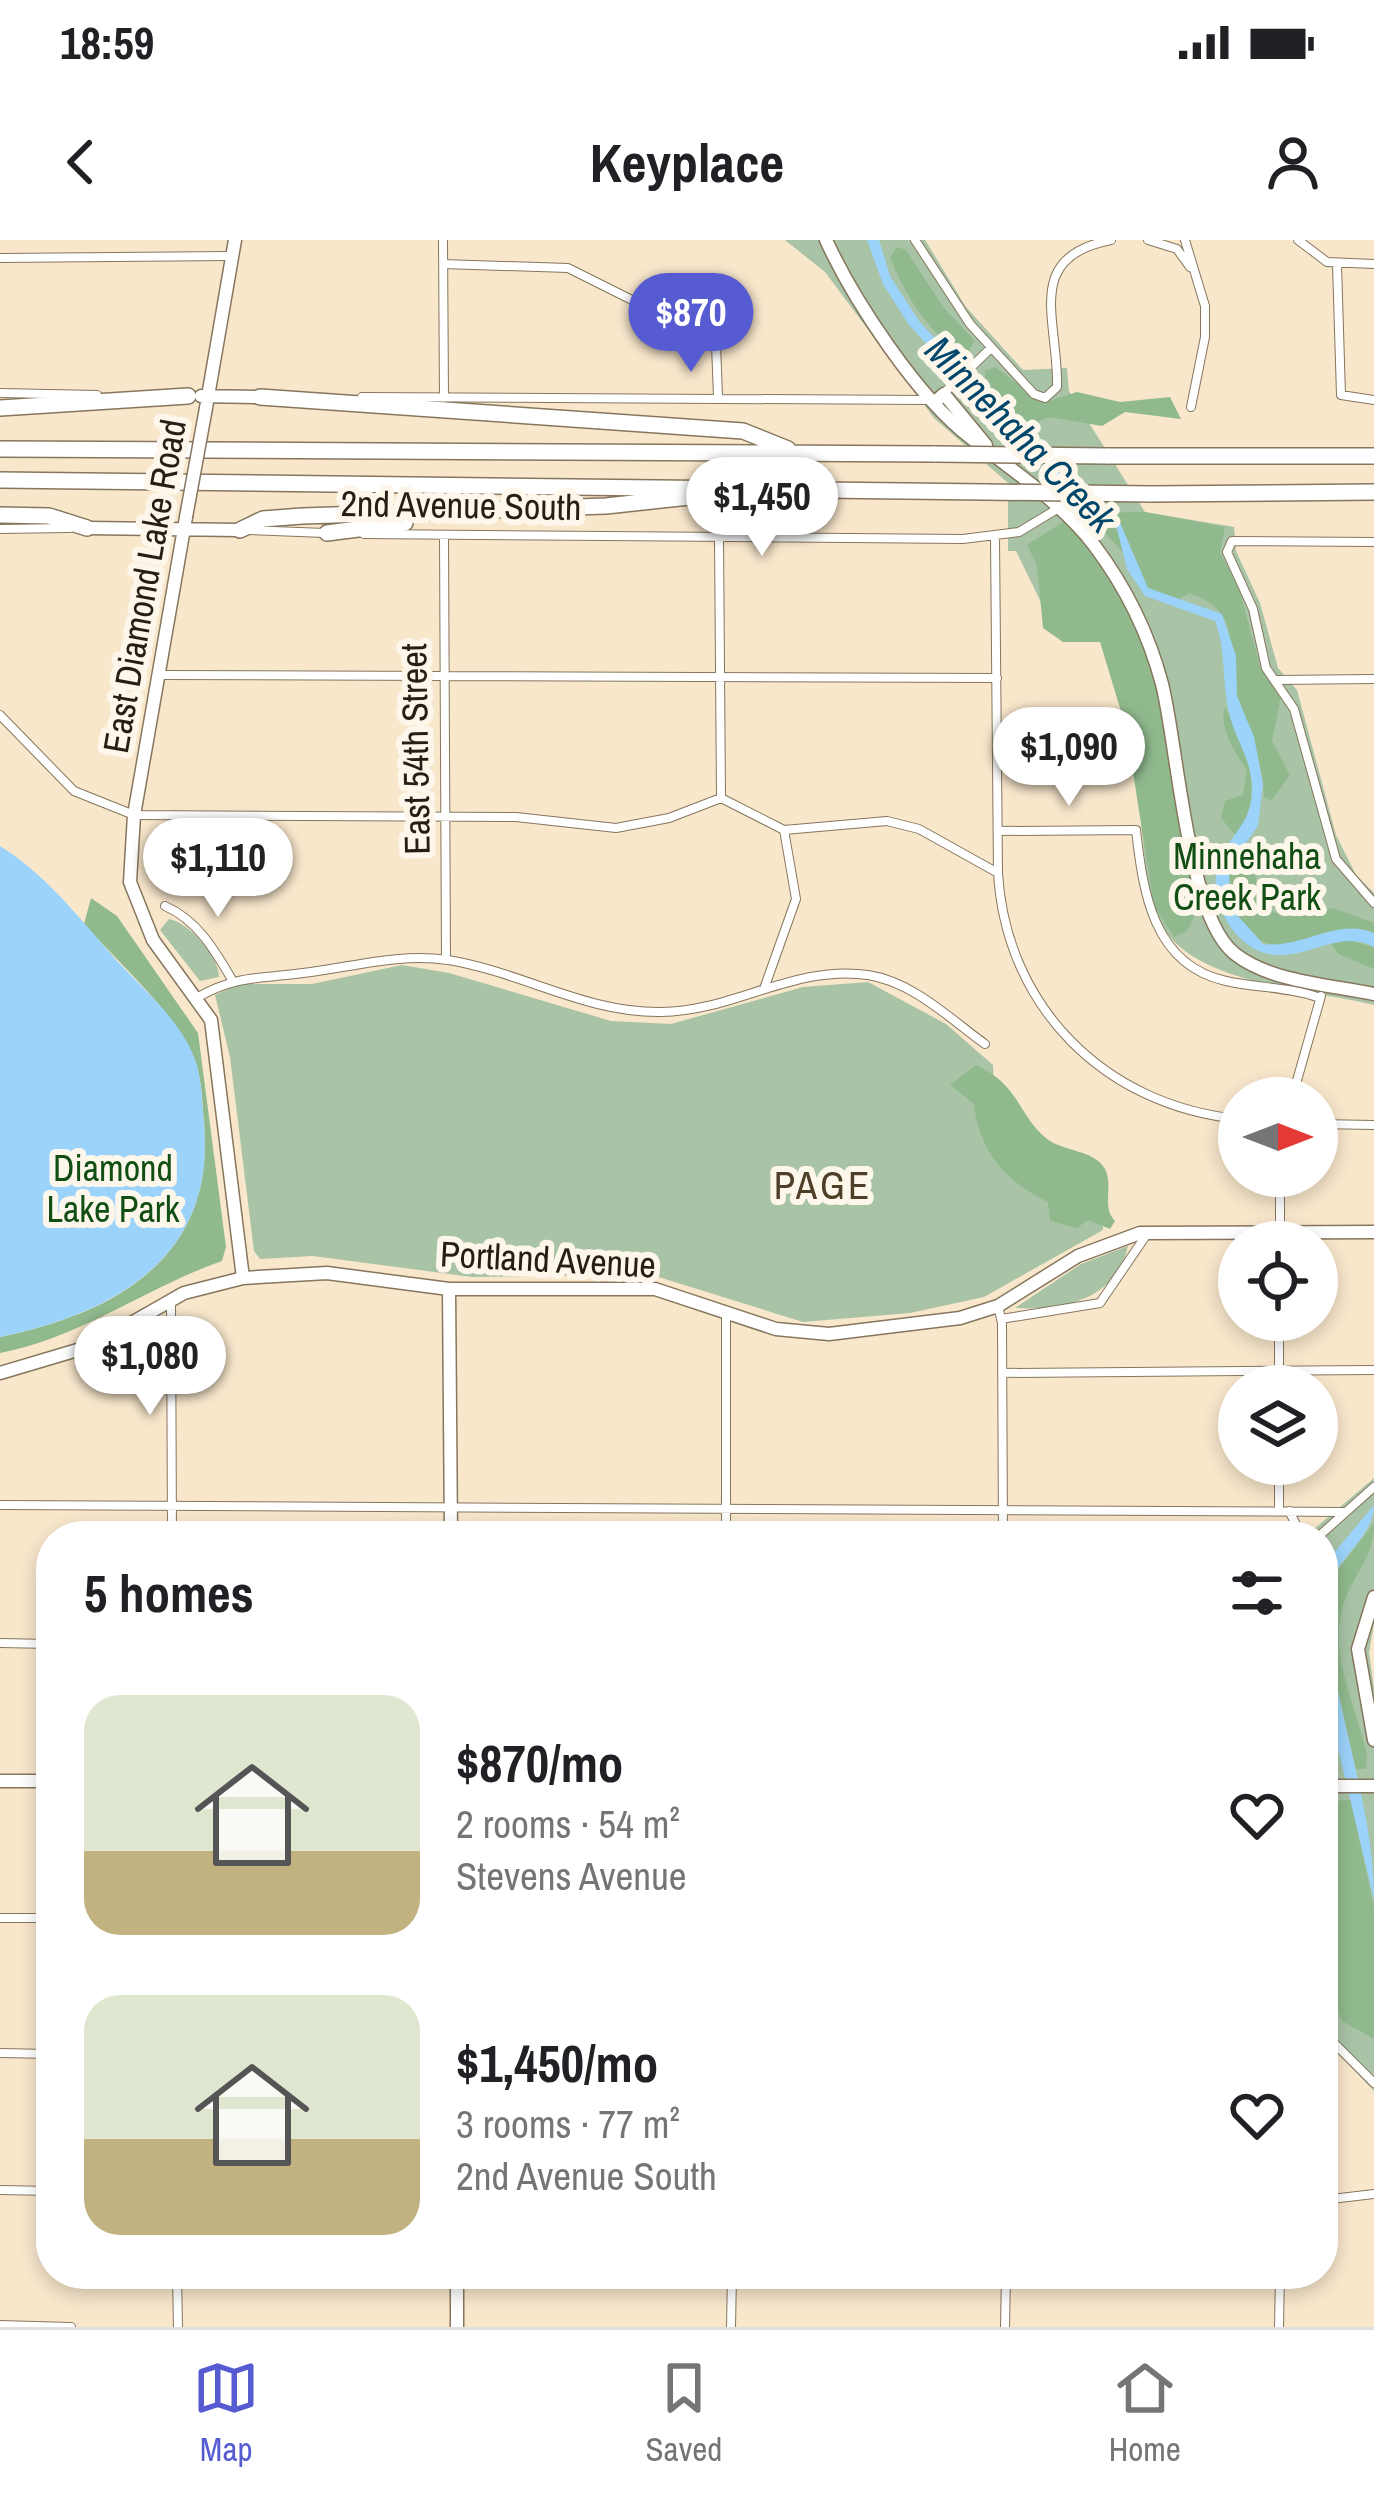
<!DOCTYPE html>
<html lang="en">
<head>
<meta charset="utf-8">
<style>
  :root { --surface:#fff; --page:#f6f6f6; --text:#202124; --muted:#757577; --line:#e0e0e0; --accent:#565bd2 }
  body { margin:0; font-family:"Archivo Narrow",sans-serif; background:var(--page); color:var(--text); height:100vh; display:flex; flex-direction:column; font-size:45px; white-space:nowrap }
  * { box-sizing:border-box; margin:0 }
  p { font-size:39px; color:var(--muted) }
  .icon { flex:none; width:66px; height:66px; fill:none; stroke:currentColor; stroke-width:2; stroke-linecap:round; stroke-linejoin:round }
  .map { position:relative; flex:1; overflow:hidden }
  .panel { position:absolute; left:36px; top:1281px; width:1302px; height:768px; display:flex; flex-direction:column; background:var(--surface); border-radius:48px; box-shadow:0 6px 18px #0003 }
  .panel>* { flex:none }
  .needle { width:78px; rotate:90deg }
  .fabs { position:absolute; left:1218px; top:837px; display:grid; gap:24px }
  .fabs a { display:grid; place-items:center; width:120px; height:120px; border-radius:50%; background:var(--surface); box-shadow:0 6px 18px #0003; font-size:60px }
  .price { position:absolute; translate:-50% -102px; padding:0 27px; border-radius:42px; background:#fff; color:#222; font-size:39px; line-height:78px; filter:drop-shadow(0 3px 6px #0008) }
  .price::after { content:''; position:absolute; left:50%; top:72px; width:36px; height:27px; margin-left:-18px; background:inherit; clip-path:polygon(0 0,100% 0,50% 100%) }
  .price.current { background:var(--accent); color:#fff }
  ul { padding:0; list-style:none }
  li { display:flex; align-items:center; gap:36px; height:300px; padding:0 48px }
  li span { display:grid; place-items:center; flex:none; width:336px; height:240px; border-radius:36px; color:#555 }
  li>.icon { margin-inline-start:auto }
  span .icon { width:144px; height:144px; fill:#fffc; stroke-width:1 }
  li b { font-size:51px }
  h2 { display:flex; justify-content:space-between; align-items:center; height:144px; padding:0 48px; font-size:51px }
  .status { display:flex; justify-content:space-between; align-items:center; height:84px; padding:0 60px; background:var(--surface); direction:ltr }
  .status svg { height:33px; fill:currentColor }
  header { display:flex; justify-content:space-between; align-items:center; height:156px; padding:0 48px; background:var(--surface); font-size:54px; font-weight:700 }
  .tabs { display:flex; justify-content:space-around; align-items:center; height:168px; border-top:3px solid var(--line); background:var(--surface); font-size:33px; color:var(--muted) }
  .tabs a { display:grid; justify-items:center; gap:6px }
  .tabs .current { color:var(--accent) }
  .map>svg:first-child { display:block }
  .green { fill:#a8c3a6 }
  .forest { fill:#90ba8e }
  .water { fill:#9cd3fa }
  .lines { fill:none; stroke-linecap:round; stroke-linejoin:round }
  .street-casing { stroke:#86765d; stroke-width:10 }
  .secondary-casing { stroke:#86765d; stroke-width:15 }
  .highway-casing { stroke:#86765d; stroke-width:18 }
  .street { stroke:#fff; stroke-width:8 }
  .secondary { stroke:#fff; stroke-width:12 }
  .highway { stroke:#fff; stroke-width:15 }
  .secondary-bridge-casing { stroke:#86765d; stroke-width:15; stroke-linecap:butt }
  .highway-bridge-casing { stroke:#86765d; stroke-width:18; stroke-linecap:butt }
  .secondary-bridge { stroke:#fff; stroke-width:12 }
  .highway-bridge { stroke:#fff; stroke-width:15 }
  .labels { text-anchor:middle; stroke-width:12; stroke-linejoin:round; paint-order:stroke }
  .street-label { font-size:36px; fill:#241e14; stroke:#fdf6eb }
  .park-label { font-size:36px; fill:#104e13; stroke:#fdf6eb }
  .water-label { font-size:39px; font-style:italic; fill:#00476b; stroke:#fdf6eb }
  .neighbourhood-label { font-size:39px; letter-spacing:3px; fill:#4d3f28; stroke:#fdf6eb }
</style>
</head>
<body>
<div class="status"><b>18:59</b><svg viewBox="0 0 49 12"><path d="M0 12V9h3v3zM5 12V6h3v6zM10 12V3h3v9zM15 12V0h3v12zM26 1h20v11H26zM47 4h2v5h-2z"/></svg></div>
<header><svg class="icon" aria-label="back" viewBox="0 0 24 24"><path d="M15 5l-7 7 7 7"/></svg>Keyplace<svg class="icon" aria-label="person" viewBox="0 0 24 24"><circle cx="12" cy="8" r="4"/><path d="M4 21q1-7 8-7t8 7"/></svg></header>
<div class="map">
<svg width="1374" height="2087" viewBox="0 0 1374 2087">
  <rect width="100%" height="100%" fill="#f9e7cc"/>
  <!-- green -->
  <path class="green" d="M785 0H925L966 67 1023 130 1067 128 1069 151 1145 272 1234 287 1236 311 1260 363 1278 428 1297 450 1336 595 1356 635 1374 653V765C1311 749 1194 745 1161 684 1145 654 1145 616 1141 583H1146L1130 488 1101 395H1057L1016 311H1008V243L934 178 825 32Z
    M169 679C189 682 220 718 219 737L200 741 160 690Z
    M402 725 449 733 611 781 671 784 803 747 868 742 946 784 993 825 998 925 1101 923 1103 990 984 1057 910 1073 803 1082 652 1035 472 1037 313 1016 260 1019 254 1011 230 817 215 755 239 744H312Z
    M1128 1006C1117 1059 1063 1071 1015 1068L1081 1024Z
    M1374 1238V1383L1369 1413 1374 1448V1851L1323 1798V1296H1306Z"/>
  <!-- forest -->
  <path class="forest" d="M897 7 906 10 943 67 974 100 969 113C933 104 904 52 890 18Z
    M995 127 1043 163 1077 152 1120 162 1170 157 1181 179 1125 172 1102 186 1049 177 1023 188 985 141V131Z
    M1145 272 1225 287 1220 312 1239 348 1260 427 1281 456 1272 501 1290 535 1271 561 1264 557C1263 519 1248 491 1237 456 1223 413 1248 373 1189 353L1176 361 1148 348 1135 325 1086 273Z
    M1066 280C1166 375 1175 537 1200 665L1187 691 1174 697 1154 666 1126 488 1100 402H1063L1043 388 1037 325 1027 305Z
    M1225 467C1245 509 1267 553 1236 596L1221 578 1225 561 1243 555 1247 531C1236 512 1218 489 1225 467Z
    M1246 606 1252 613 1259 662C1287 684 1303 676 1333 668L1374 683V693C1331 674 1281 732 1245 688 1234 675 1227 664 1227 646 1227 629 1232 617 1246 606Z
    M91 658 117 676 198 793 226 1007 222 1021C145 1048 82 1097 0 1113V1097C117 1073 216 1017 204 882 202 859 202 831 190 810 163 760 121 726 84 684Z
    M1341 698 1374 707V729L1338 714 1332 704Z
    M976 825C1021 846 1016 873 1047 899 1062 911 1095 910 1105 929 1114 947 1101 966 1115 981L1110 989 1088 980 1077 988 1050 981 1048 962C1006 942 979 911 974 864L950 845Z
    M1374 1283C1374 1322 1351 1334 1342 1369 1329 1419 1358 1468 1367 1516L1366 1529H1356L1333 1428 1327 1359 1334 1335Z
    M1351 1560 1374 1667V1799L1342 1781 1323 1735V1613L1333 1577 1331 1561Z"/>
  <!-- water -->
  <path class="water" d="M867 0H879L890 36 919 81 1019 188 1118 278 1148 348 1222 374 1236 416 1237 456 1254 497 1263 544 1258 586 1229 626 1230 667 1263 704C1304 709 1336 677 1374 693V707C1336 686 1299 728 1259 711 1226 697 1205 649 1221 617 1233 593 1252 580 1252 551 1253 520 1235 501 1229 472 1222 442 1226 410 1215 381L1145 356 1127 329 1117 289 1020 205 909 85 883 44Z
    M0 606C45 634 76 674 111 714 139 746 173 772 192 812 202 833 202 861 204 884 216 1017 115 1073 0 1097Z
    M1374 1265C1374 1301 1326 1323 1327 1361 1329 1463 1374 1557 1374 1660L1323 1445V1326Z"/>
  <g class="lines">
    <defs>
      <path id="street" d="M443 0 444 158
        M915 0 970 84 1034 154 1045 158 1057 147C1059 81 1022 17 1111 0
        M1148 0 1177 9 1190 27
        M1185 0 1205 66V97L1191 167
        M1298 0 1327 22 1374 24
        M0 18 231 16
        M443 24 568 28 656 72 703 87 716 105 718 156
        M1337 24 1341 155 1374 160
        M0 153 97 155
        M944 153 991 108
        M362 157 929 160
        M0 289 70 288
        M250 290 325 293
        M364 294 963 299 1019 292 1057 269
        M444 297 446 720
        M719 297 721 558
        M995 298 998 633C1006 767 1105 866 1239 879
        M1374 302 1232 301 1227 312 1253 369 1266 428 1294 469 1336 619 1374 663
        M160 435 997 438
        M1275 440 1374 439
        M0 475 74 551 134 575 516 577 616 588 669 578 721 558 784 590 887 581 919 589 998 633
        M999 591 1136 590C1143 652 1153 725 1226 741 1257 748 1290 747 1320 758
        M165 666C197 680 214 709 231 738
        M765 746 796 659 784 590
        M198 757C237 735 260 739 303 733 353 727 398 713 448 720 522 732 585 773 661 772 732 772 795 724 868 735 913 742 949 778 985 804
        M1292 858 1321 756
        M1317 884 1374 885
        M1280 1002V936
        M171 1062 172 1296
        M998 1066 1002 1083 1003 1296
        M726 1074V1296
        M1001 1079 1100 1063 1147 994
        M1002 1133 1374 1130
        M1279 1146V1080
        M1279 1224V1270
        M0 1265 1345 1272
        M1289 1271 1302 1296
        M1319 1296 1374 1247
        M0 1403 51 1404
        M0 1678H51
        M1323 1792 1374 1843
        M0 1813 51 1814
        M0 1950 51 1951
        M1323 1960 1374 1954
        M177 2034 178 2087
        M0 2085 71 2087
        M731 2087 732 2034
        M1005 2087 1006 2034
        M1279 2087 1280 2034"/>
      <path id="secondary" d="M826 0C854 61 918 158 971 198 1012 230 1062 263 1094 305 1125 346 1149 395 1162 444 1178 507 1187 677 1235 714 1271 742 1330 745 1374 754
        M201 156 260 157
        M936 161 944 154 986 205
        M206 168 235 0
        M186 277 134 575 130 642 153 700 211 780 243 1038
        M87 288 240 290
        M449 1049 451 1296
        M0 1133 91 1106 184 1053 243 1038 327 1033 449 1049H655L776 1089 829 1094 960 1078 998 1066 1078 1016 1140 993 1374 992
        M1374 1357 1358 1409 1374 1500
        M0 1541H51
        M1323 1546H1374
        M457 2087V2034"/>
      <path id="highway" d="M260 157 743 191 788 209
        M0 168 188 156
        M0 209 936 214
        M1107 216H1374
        M0 240 985 252
        M1151 254 1374 252
        M0 275 49 276 87 288
        M240 290 263 279 302 276 606 266 708 255
        M327 293 405 283"/>
    </defs>
    <!-- street casing -->
    <use href="#street" class="street-casing"/>
    <!-- secondary casing -->
    <use href="#secondary" class="secondary-casing"/>
    <!-- highway casing -->
    <use href="#highway" class="highway-casing"/>
    <!-- street -->
    <use href="#street" class="street"/>
    <!-- secondary -->
    <use href="#secondary" class="secondary"/>
    <!-- highway -->
    <use href="#highway" class="highway"/>
    <defs>
      <path id="secondary-bridge" d="M186 277 206 168"/>
      <path id="highway-bridge" d="M936 214 1107 216
        M985 252 1151 254"/>
    </defs>
    <!-- secondary-bridge casing -->
    <use href="#secondary-bridge" class="secondary-bridge-casing"/>
    <!-- highway-bridge casing -->
    <use href="#highway-bridge" class="highway-bridge-casing"/>
    <!-- secondary-bridge -->
    <use href="#secondary-bridge" class="secondary-bridge"/>
    <!-- highway-bridge -->
    <use href="#highway-bridge" class="highway-bridge"/>
  </g>
  <g class="labels">
    <!-- street labels -->
    <g class="street-label">
      <text transform="translate(461 265) rotate(1)" y="13">2nd Avenue South</text>
      <text transform="translate(144 346) rotate(-80)" y="13">East Diamond Lake Road</text>
      <text transform="translate(415 509) rotate(-91)" y="13">East 54th Street</text>
      <text transform="translate(548 1019) rotate(3)" y="13">Portland Avenue</text>
    </g>
    <!-- park labels -->
    <g class="park-label">
      <text x="1247" y="629">Minnehaha<tspan x="1247" dy="41">Creek Park</tspan></text>
      <text x="113" y="941">Diamond<tspan x="113" dy="41">Lake Park</tspan></text>
    </g>
    <!-- water labels -->
    <g class="water-label">
      <text transform="translate(1021 194) rotate(46)" y="14">Minnehaha Creek</text>
    </g>
    <!-- neighbourhood labels -->
    <g class="neighbourhood-label">
      <text x="823" y="959">PAGE</text>
    </g>
  </g>
</svg>
<div class="fabs">
<a><svg class="needle" viewBox="-14 -14 28 28"><path d="M0-13l5 13h-10z" fill="#e53935"/><path d="M0 13l5-13h-10z" fill="#757577"/></svg></a>
<a><svg class="icon" aria-label="locate" viewBox="0 0 24 24"><circle cx="12" cy="12" r="6"/><path d="M12 2v4M12 18v4M2 12h4M18 12h4"/></svg></a>
<a><svg class="icon" aria-label="layers" viewBox="0 0 24 24"><path d="M12 4l9 5-9 5-9-5zM3 14l9 5 9-5"/></svg></a>
</div>
<b class="price current" style="left:691px;top:135px">$870</b>
<b class="price" style="left:762px;top:319px">$1,450</b>
<b class="price" style="left:1069px;top:569px">$1,090</b>
<b class="price" style="left:218px;top:680px">$1,110</b>
<b class="price" style="left:150px;top:1178px">$1,080</b>
<section class="panel">
<h2>5 homes<svg class="icon" aria-label="filters" viewBox="0 0 24 24"><path d="M4 7h16M4 17h16"/><circle cx="9" cy="7" r="2"/><circle cx="15" cy="17" r="2"/></svg></h2>
<ul>
<li><span style="background:linear-gradient(#dfe7d0 65%,#c2b280 0)"><svg class="icon" aria-label="home" viewBox="0 0 24 24"><path d="M3 11l9-7 9 7M6 9v11h12V9"/></svg></span><div><b>$870/mo</b><p>2 rooms · 54 m²</p><p>Stevens Avenue</p></div><svg class="icon" aria-label="heart" viewBox="0 0 24 24"><path d="M12 20l-8-8c-3-5 5-10 8-4 3-6 11-1 8 4z"/></svg></li>
<li><span style="background:linear-gradient(#dfe7d0 60%,#c2b280 0)"><svg class="icon" aria-label="home" viewBox="0 0 24 24"><path d="M3 11l9-7 9 7M6 9v11h12V9"/></svg></span><div><b>$1,450/mo</b><p>3 rooms · 77 m²</p><p>2nd Avenue South</p></div><svg class="icon" aria-label="heart" viewBox="0 0 24 24"><path d="M12 20l-8-8c-3-5 5-10 8-4 3-6 11-1 8 4z"/></svg></li>
</ul>
</section>
</div>
<nav class="tabs">
<a class="current"><svg class="icon" aria-label="map" viewBox="0 0 24 24"><path d="M3 6l6-2 6 2 6-2v14l-6 2-6-2-6 2zM9 4v14M15 6v14"/></svg>Map</a>
<a><svg class="icon" aria-label="saved" viewBox="0 0 24 24"><path d="M7 4h10v16l-5-4-5 4z"/></svg>Saved</a>
<a><svg class="icon" aria-label="home" viewBox="0 0 24 24"><path d="M3 11l9-7 9 7M6 9v11h12V9"/></svg>Home</a>
</nav>
</body>
</html>
